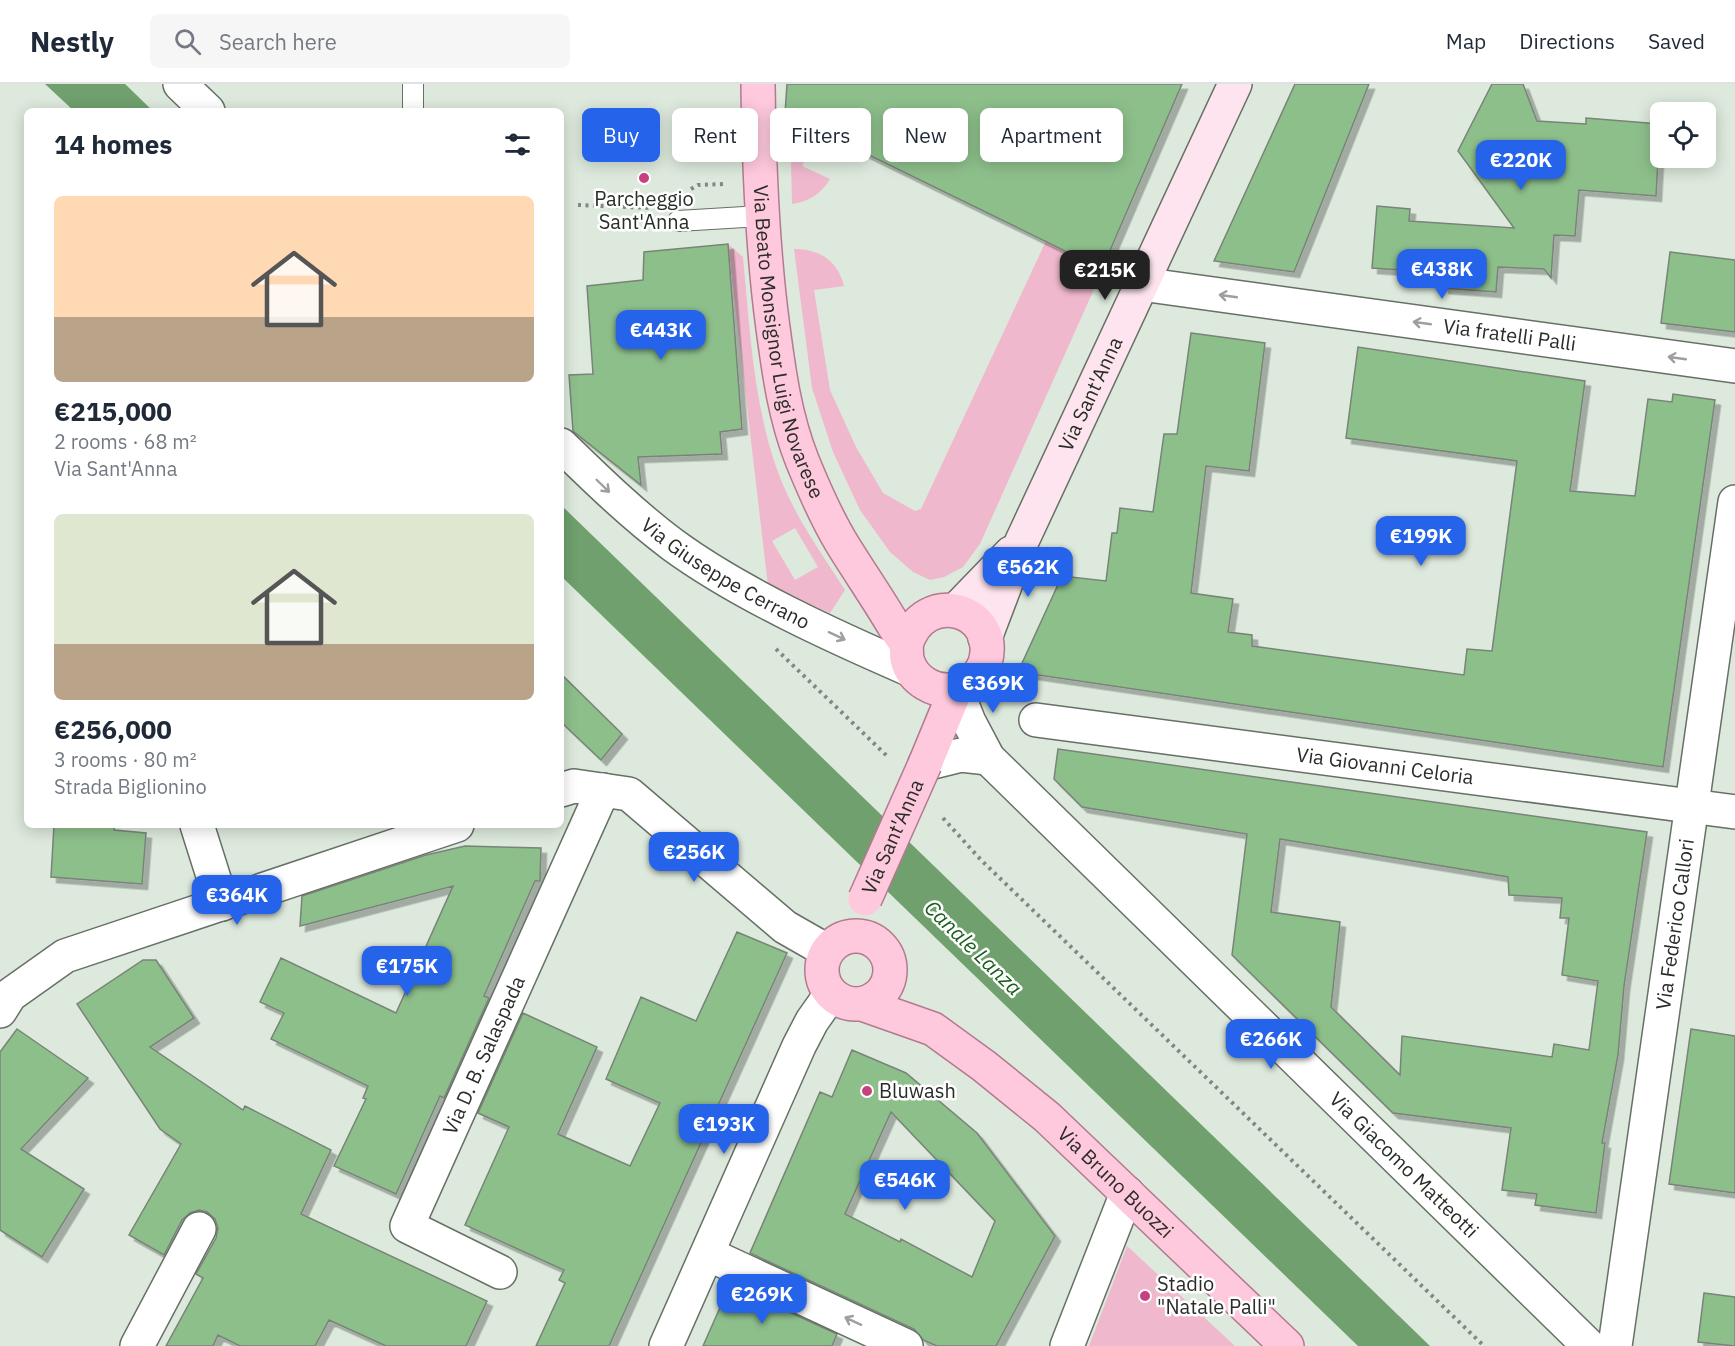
<!DOCTYPE html>
<html lang="en">
<head>
<meta charset="utf-8">
<style>
  :root { --surface:#fff; --page:#f6f6f7; --text:#1f2937; --muted:#747a83; --line:#e0e1e3; --accent:#2563eb }
  body { margin:0; font-family:"IBM Plex Sans",sans-serif; background:var(--page); color:var(--text); height:100vh; display:flex; flex-direction:column; font-size:22px; white-space:nowrap }
  * { box-sizing:border-box; margin:0 }
  p { font-size:20px; color:var(--muted) }
  .icon { flex:none; width:33px; height:33px; fill:none; stroke:currentColor; stroke-width:2; stroke-linecap:round; stroke-linejoin:round }
  .map { position:relative; flex:1; overflow:hidden }
  .side { position:absolute; left:24px; top:24px; width:540px; height:720px; display:flex; flex-direction:column; background:var(--surface); border-radius:9px; box-shadow:0 3px 15px #0003 }
  .side>* { flex:none }
  .top-card { position:absolute; left:582px; top:24px; width:570px; height:54px; display:flex; gap:12px }
  .buttons { position:absolute; left:1650px; top:18px; display:grid; gap:12px }
  .buttons a { display:grid; place-items:center; width:66px; height:66px; border-radius:9px; background:var(--surface); box-shadow:0 3px 15px #0003; font-size:30px }
  .price { position:absolute; translate:-50% -51px; padding:0 14px; border-radius:12px; background:var(--accent); color:#fff; font-size:20px; line-height:39px; filter:drop-shadow(0 2px 3px #0008) }
  .price::after { content:''; position:absolute; left:50%; top:36px; width:18px; height:14px; margin-left:-9px; background:inherit; clip-path:polygon(0 0,100% 0,50% 100%) }
  .price.current { background:#222; color:#fff }
  ul { padding:0; list-style:none }
  li { display:grid; align-content:center; gap:12px; height:318px; padding:0 30px }
  li span { display:grid; place-items:center; height:186px; border-radius:9px; color:#555 }
  li>.icon { margin-inline-start:auto }
  span .icon { width:108px; height:108px; fill:#fffc; stroke-width:1 }
  li b { font-size:26px }
  h2 { display:flex; justify-content:space-between; align-items:center; height:72px; padding:0 30px; font-size:26px }
  .pill { padding:0 21px; border-radius:9px; background:var(--surface); box-shadow:0 3px 15px #0003; font-size:21px; line-height:54px }
  .pill.current { background:var(--accent); color:#fff }
  header { display:flex; align-items:center; gap:36px; box-sizing:border-box; height:84px; padding:0 30px; background:var(--surface); border-bottom:2px solid var(--line) }
  header strong { font-size:28px }
  nav { display:flex; gap:33px; margin-inline-start:auto; font-size:21px }
  .search { width:420px; height:54px; background:var(--page); display:flex; align-items:center; gap:15px; box-sizing:border-box; padding:0 21px; border-radius:9px; color:var(--muted); font-size:22px }
  .map>svg:first-child { display:block }
  .green { fill:#f0b8cc; fill-rule:evenodd }
  .water { fill:#6fa06d }
  .building { fill:#8dbf8b; stroke:#798479; stroke-width:1.5; fill-rule:evenodd; filter:url(#shadow) }
  .lines { fill:none; stroke-linecap:round; stroke-linejoin:round }
  .service-casing { stroke:#667065; stroke-width:22 }
  .minor-casing { stroke:#667065; stroke-width:36 }
  .tertiary-casing { stroke:#667065; stroke-width:36 }
  .secondary-casing { stroke:#667065; stroke-width:36 }
  .primary-casing { stroke:#b37a8f; stroke-width:36 }
  .path { stroke:#818880; stroke-width:4; stroke-dasharray:3 4.5; stroke-linecap:butt }
  .service { stroke:#fff; stroke-width:20 }
  .minor { stroke:#fff; stroke-width:33 }
  .tertiary { stroke:#fff; stroke-width:33 }
  .secondary { stroke:#fee4ee; stroke-width:33 }
  .primary { stroke:#fec8dd; stroke-width:33 }
  .primary-bridge-casing { stroke:#b37a8f; stroke-width:36; stroke-linecap:butt }
  .primary-bridge { stroke:#fec8dd; stroke-width:33 }
  .oneway { stroke:#9fa09e }
  .poi-dot { fill:#c74181; stroke:#fff; stroke-width:2 }
  .labels { text-anchor:middle; stroke-width:5; stroke-linejoin:round; paint-order:stroke }
  .poi-label { font-size:20px; fill:#292d28; stroke:#fff; text-anchor:start }
  .street-label { font-size:20px; fill:#292d28; stroke:#fff }
  .water-label { font-size:21px; font-style:italic; fill:#1a5f1d; stroke:#fff }
</style>
</head>
<body>
<header>
<strong>Nestly</strong>
<div class="search"><svg class="icon" aria-label="search" viewBox="0 0 24 24"><circle cx="10" cy="10" r="6"/><path d="M15 15l6 6"/></svg>Search here</div>
<nav><a>Map</a><a>Directions</a><a>Saved</a></nav>
</header>
<div class="map">
<svg width="1735" height="1262" viewBox="0 0 1735 1262">
  <defs>
    <filter id="shadow"><feDropShadow dx="5.5" dy="5.5" stdDeviation="0" flood-color="#0004"/></filter>
  </defs>
  <rect width="100%" height="100%" fill="#dde9dc"/>
  <!-- green -->
  <path class="green" d="M790 35 818 49 802 82 830 95C821 110 810 117 792 120Z
    M1046 157 1103 185 980 460 963 483 944 493 930 496 913 488 890 468 860 426 833 368 812 304 794 165C820 165 838 177 844 202L814 206 830 306 856 363 883 409 915 427 921 425Z
    M728 160 743 173C750 247 754 334 784 403 800 440 824 473 845 506L830 529 768 502ZM795 444 818 483 795 496 772 457Z
    M1127 1162 1235 1262H1089Z"/>
  <!-- water -->
  <path class="water" d="M45 0H125L153 27H74Z
    M561 421 1430 1262H1358L561 492Z"/>
  <!-- building -->
  <path class="building" d="M787 0H1182L1102 185 785 30Z
    M1295 0H1369L1294 188 1214 177Z
    M1492 0H1523L1537 37 1586 40V34L1660 40 1656 112 1579 106 1575 152 1554 151 1551 194 1544 185 1498 183 1496 208 1443 204V189L1372 184 1377 122 1410 125 1409 137 1514 144 1458 67Z
    M728 160 742 345 720 348 722 370 638 373 641 401 573 347 569 291 593 290 587 202 643 196 644 168Z
    M1670 168 1735 176V248L1661 239Z
    M1191 249 1265 259 1249 387 1206 382 1191 509 1233 515 1228 548 1252 551V562L1464 591 1467 565 1492 567 1517 377 1346 354 1358 263 1585 297 1570 407 1635 412 1648 315 1672 318 1673 310 1715 316 1663 683 1018 588 1062 492 1106 497 1112 449H1117L1120 424 1153 428 1164 350H1177Z
    M561 590 622 650 601 676 561 638Z
    M1058 665 1647 748 1624 902 1618 971 1602 1059H1605L1596 1129 1535 1121 1537 1110 1502 1106 1511 1044 1393 1029 1232 871 1247 750 1082 723 1054 695ZM1280 755 1508 793 1509 811 1562 814 1560 834H1569L1562 891 1598 897 1589 966 1554 960 1552 973 1402 952 1400 991 1331 923 1340 838 1271 828Z
    M54 741H115L114 746 146 749 142 800 51 793Z
    M465 762 541 764 540 797H535L484 912 489 914 444 1014 440 1012 396 1110 334 1082 366 1015 363 1014 368 1002 271 955 284 929 260 918 281 874 396 929 453 802 300 842 302 812 426 771Z
    M737 848 787 869 609 1262H536L565 1199 559 1196 564 1186 465 1141 509 1043 478 1029 523 929 597 963 558 1050 630 1082 660 1019 606 995 641 913 696 937Z
    M143 876H156L194 934 150 963 243 1026 245 1022 331 1066 301 1130 487 1217 466 1262H386L329 1236 315 1262H240L218 1251 213 1262H166L203 1194 196 1190 216 1154 218 1144 215 1135 207 1128 199 1126 190 1129 182 1136 164 1171 129 1151 181 1060 160 1045 77 920Z
    M17 945 88 994 21 1065 84 1105 42 1173 0 1146V968Z
    M1691 945 1735 952V1109L1669 1100Z
    M852 966 906 989 977 1049 1055 1152 996 1262H937L923 1256 914 1245 750 1169 820 1008 832 1013ZM891 1028 995 1137 972 1193 901 1155 900 1158 845 1130Z
    M730 1201 837 1250 832 1262H703Z
    M1704 1209 1735 1213V1262L1698 1258Z"/>
  <g class="lines">
    <defs>
      <path id="service" d="M413 0V27
        M678 137 761 132"/>
      <g id="minor">
        <path d="M180 0 208 27"/>
        <path id="s1" d="M1141 200 1735 282"/>
        <path id="s2" d="M561 361C597 396 633 431 673 461 740 510 835 553 911 586"/>
        <path id="s3" d="M956 605 969 638 988 674 1589 1262"/>
        <path id="s4" d="M1036 636 1735 728"/>
        <path d="M925 680 961 671 988 674"/>
        <path d="M561 706 574 702 629 710 785 843 827 867"/>
        <path d="M197 741 222 820"/>
        <path d="M0 927 10 911 65 872 457 741"/>
        <path d="M708 1170 906 1262"/>
        <path id="s5" d="M500 1188 407 1142 603 706"/>
        <path d="M137 1262 199 1145"/>
        <path d="M1067 1262 1127 1109"/>
        <path id="s6" d="M1615 1262 1735 418"/>
      </g>
      <path id="tertiary" d="M666 1262 799 962 812 937 831 910"/>
      <g id="secondary">
        <path d="M956 526 1011 469"/>
        <path id="s7" d="M985 554 1022 457 1235 0"/>
      </g>
      <g id="primary">
        <path id="s8" d="M758 0C759 82 762 163 773 244 779 289 785 333 802 376 813 403 826 433 841 458 858 486 877 513 894 542 898 548 904 555 906 561 907 566 906 571 907 575 912 596 935 610 956 605 968 602 981 591 985 579 1001 525 923 502 906 561"/>
        <path d="M925 680 956 605"/>
        <circle cx="856" cy="886" r="34"/>
        <path id="s9" d="M862 920 933 945 984 982 1047 1033 1287 1262"/>
      </g>
    </defs>
    <!-- service casing -->
    <use href="#service" class="service-casing"/>
    <!-- minor casing -->
    <use href="#minor" class="minor-casing"/>
    <!-- tertiary casing -->
    <use href="#tertiary" class="tertiary-casing"/>
    <!-- secondary casing -->
    <use href="#secondary" class="secondary-casing"/>
    <!-- primary casing -->
    <use href="#primary" class="primary-casing"/>
    <!-- path -->
    <path class="path" d="M691 105 698 101 724 100
      M578 121 652 124
      M776 565 887 672
      M943 734 981 776 1484 1262"/>
    <!-- service -->
    <use href="#service" class="service"/>
    <!-- minor -->
    <use href="#minor" class="minor"/>
    <!-- tertiary -->
    <use href="#tertiary" class="tertiary"/>
    <!-- secondary -->
    <use href="#secondary" class="secondary"/>
    <!-- primary -->
    <use href="#primary" class="primary"/>
    <defs>
      <g id="primary-bridge">
        <path id="s10" d="M865 815 925 680"/>
      </g>
    </defs>
    <!-- primary-bridge casing -->
    <use href="#primary-bridge" class="primary-bridge-casing"/>
    <!-- primary-bridge -->
    <use href="#primary-bridge" class="primary-bridge"/>
  </g>
  <!-- one-way arrows -->
  <defs><path id="oneway-shaft" d="M-6 0H5M1.5-3L5.5 0L1.5 3" fill="none" stroke-width="1.6" stroke-linecap="round" stroke-linejoin="round" transform="scale(1.5)"/></defs>
  <g class="oneway">
    <use href="#oneway-shaft" transform="translate(1228 212) rotate(-172)"/>
    <use href="#oneway-shaft" transform="translate(1422 239) rotate(-172)"/>
    <use href="#oneway-shaft" transform="translate(1677 274) rotate(-172)"/>
    <use href="#oneway-shaft" transform="translate(603 402) rotate(44)"/>
    <use href="#oneway-shaft" transform="translate(837 552) rotate(25)"/>
    <use href="#oneway-shaft" transform="translate(853 1237) rotate(-155)"/>
  </g>
  <!-- markers -->
  <g class="poi-dot">
    <circle cx="644" cy="94" r="6"/>
    <circle cx="867" cy="1007" r="6"/>
    <circle cx="1145" cy="1212" r="6"/>
  </g>
  <g class="labels">
    <!-- poi labels -->
    <g class="poi-label">
      <text x="644" y="122" text-anchor="middle">Parcheggio<tspan x="644" dy="23">Sant'Anna</tspan></text>
      <text x="879" y="1014">Bluwash</text>
      <text x="1157" y="1207">Stadio<tspan x="1157" dy="23">"Natale Palli"</tspan></text>
    </g>
    <!-- street labels -->
    <g class="street-label">
      <text dy="7" stroke="none"><textPath href="#s1" startOffset="372">Via fratelli Palli</textPath></text>
      <text dy="7" stroke="none"><textPath href="#s8" startOffset="261">Via Beato Monsignor Luigi Novarese</textPath></text>
      <text dy="7" stroke="none"><textPath href="#s7" startOffset="266">Via Sant'Anna</textPath></text>
      <text dy="7" stroke="none"><textPath href="#s2" startOffset="210">Via Giuseppe Cerrano</textPath></text>
      <text dy="7" stroke="none"><textPath href="#s4" startOffset="352">Via Giovanni Celoria</textPath></text>
      <text dy="7" stroke="none"><textPath href="#s10" startOffset="68">Via Sant'Anna</textPath></text>
      <text dy="7" stroke="none"><textPath href="#s6" startOffset="426">Via Federico Callori</textPath></text>
      <text dy="7" stroke="none"><textPath href="#s5" startOffset="291">Via D. B. Salaspada</textPath></text>
      <text dy="7" stroke="none"><textPath href="#s3" startOffset="658">Via Giacomo Matteotti</textPath></text>
      <text dy="7" stroke="none"><textPath href="#s9" startOffset="314">Via Bruno Buozzi</textPath></text>
    </g>
    <!-- water labels -->
    <g class="water-label">
      <text transform="translate(973 864) rotate(44)" y="7">Canale Lanza</text>
    </g>
  </g>
</svg>
<div class="buttons">
<a><svg class="icon" aria-label="locate" viewBox="0 0 24 24"><circle cx="12" cy="12" r="6"/><path d="M12 2v4M12 18v4M2 12h4M18 12h4"/></svg></a>
</div>
<b class="price" style="left:1521px;top:107px">€220K</b>
<b class="price" style="left:1442px;top:216px">€438K</b>
<b class="price current" style="left:1105px;top:217px">€215K</b>
<b class="price" style="left:661px;top:277px">€443K</b>
<b class="price" style="left:1421px;top:483px">€199K</b>
<b class="price" style="left:1028px;top:514px">€562K</b>
<b class="price" style="left:993px;top:630px">€369K</b>
<b class="price" style="left:694px;top:799px">€256K</b>
<b class="price" style="left:237px;top:842px">€364K</b>
<b class="price" style="left:407px;top:913px">€175K</b>
<b class="price" style="left:1271px;top:986px">€266K</b>
<b class="price" style="left:724px;top:1071px">€193K</b>
<b class="price" style="left:905px;top:1127px">€546K</b>
<b class="price" style="left:762px;top:1241px">€269K</b>
<div class="top-card">
<a class="pill current">Buy</a>
<a class="pill">Rent</a>
<a class="pill">Filters</a>
<a class="pill">New</a>
<a class="pill">Apartment</a>
</div>
<section class="side">
<h2>14 homes<svg class="icon" aria-label="filters" viewBox="0 0 24 24"><path d="M4 7h16M4 17h16"/><circle cx="9" cy="7" r="2"/><circle cx="15" cy="17" r="2"/></svg></h2>
<ul>
<li><span style="background:linear-gradient(#ffd9b3 65%,#b9a48a 0)"><svg class="icon" aria-label="home" viewBox="0 0 24 24"><path d="M3 11l9-7 9 7M6 9v11h12V9"/></svg></span><div><b>€215,000</b><p>2 rooms · 68 m²</p><p>Via Sant'Anna</p></div></li>
<li><span style="background:linear-gradient(#dfe7d0 70%,#b9a48a 0)"><svg class="icon" aria-label="home" viewBox="0 0 24 24"><path d="M3 11l9-7 9 7M6 9v11h12V9"/></svg></span><div><b>€256,000</b><p>3 rooms · 80 m²</p><p>Strada Biglionino</p></div></li>
</ul>
</section>
</div>
</body>
</html>
